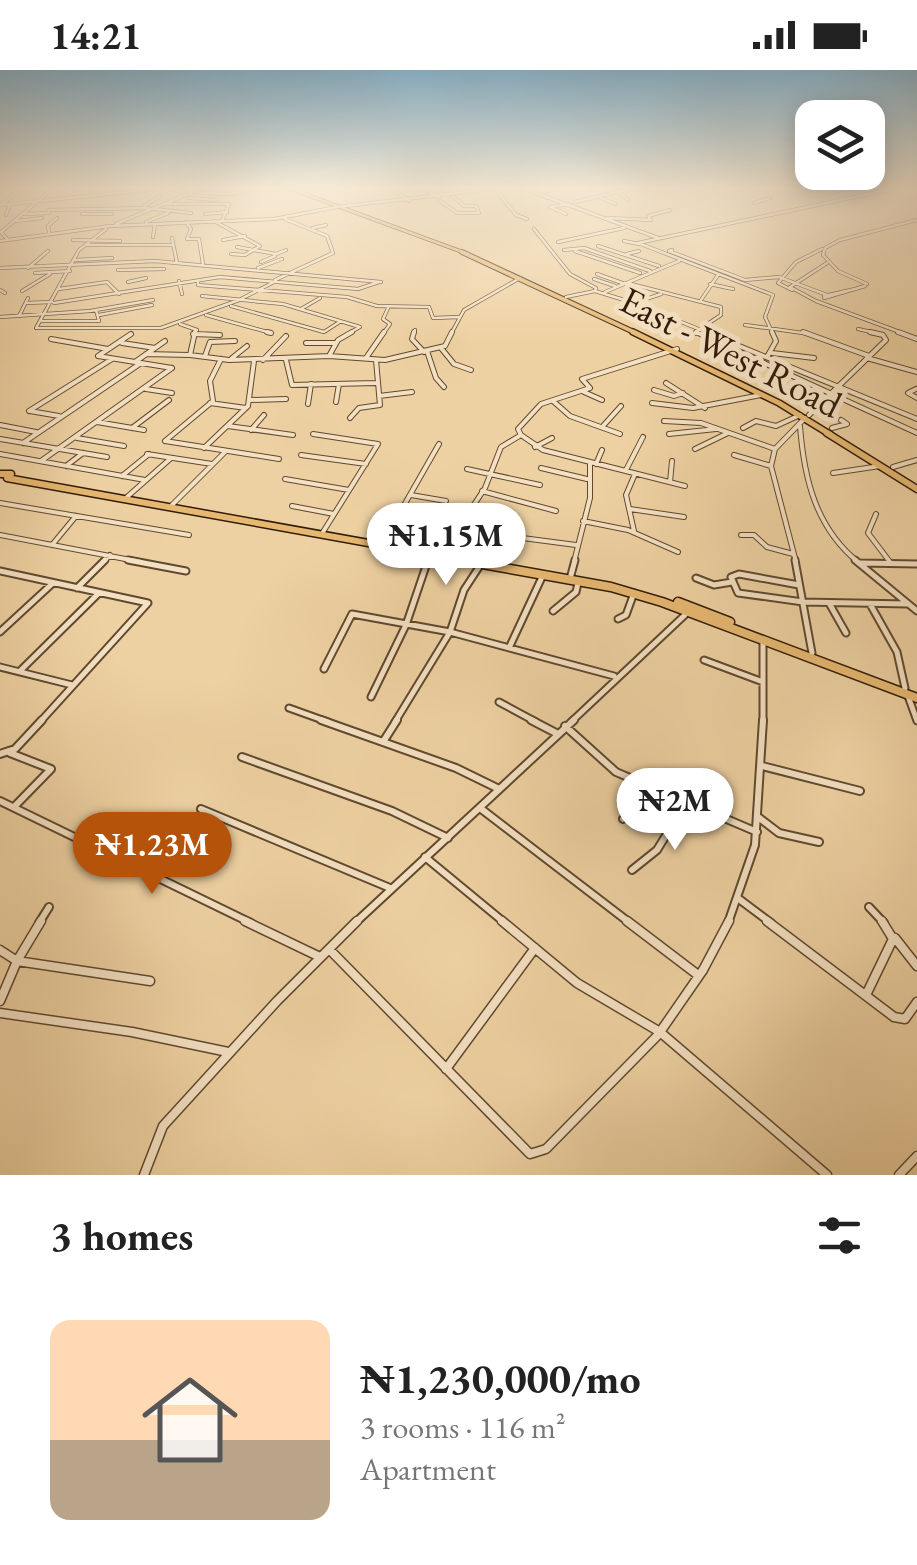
<!DOCTYPE html>
<html lang="en">
<head>
<meta charset="utf-8">
<style>
  :root { --surface:#fff; --page:#f6f6f6; --text:#222; --muted:#767676; --accent:#b45309 }
  body { margin:0; font-family:"EB Garamond",serif; background:var(--page); color:var(--text); height:100vh; display:flex; flex-direction:column; font-size:38px; white-space:nowrap }
  * { box-sizing:border-box; margin:0 }
  p { font-size:32px; color:var(--muted) }
  .icon { flex:none; width:55px; height:55px; fill:none; stroke:currentColor; stroke-width:2; stroke-linecap:round; stroke-linejoin:round }
  .map { position:relative; height:1105px; overflow:hidden }
  .sheet { display:flex; flex-direction:column; background:var(--surface); flex:1 }
  .sheet>* { flex:none }
  .buttons { position:absolute; left:795px; top:30px; display:grid; gap:20px }
  .buttons a { display:grid; place-items:center; width:90px; height:90px; border-radius:20px; background:var(--surface); box-shadow:0 5px 25px #0003; font-size:50px }
  .price { position:absolute; translate:-50% -85px; padding:0 22px; border-radius:35px; background:#fff; color:#222; font-size:32px; line-height:65px; filter:drop-shadow(0 2px 5px #0008) }
  .price::after { content:''; position:absolute; left:50%; top:60px; width:30px; height:22px; margin-left:-15px; background:inherit; clip-path:polygon(0 0,100% 0,50% 100%) }
  .price.active { background:var(--accent); color:#fff }
  ul { padding:0; list-style:none }
  li { display:flex; align-items:center; gap:30px; height:250px; padding:0 50px }
  li span { display:grid; place-items:center; flex:none; width:280px; height:200px; border-radius:20px; color:#555 }
  li>.icon { margin-inline-start:auto }
  span .icon { width:120px; height:120px; fill:#fffc; stroke-width:1 }
  li b { font-size:42px }
  h2 { display:flex; justify-content:space-between; align-items:center; height:120px; padding:0 50px; font-size:42px }
  .status { display:flex; justify-content:space-between; align-items:center; height:70px; padding:0 50px; background:var(--surface); direction:ltr }
  .status svg { height:28px; fill:currentColor }
  .map>svg:first-child { display:block }
  .lines { fill:none; stroke-linecap:round; stroke-linejoin:round }
  .minor-far4-casing { stroke:#60492f; stroke-width:4 }
  .minor-far3-casing { stroke:#60492f; stroke-width:6 }
  .minor-far2-casing { stroke:#60492f; stroke-width:9 }
  .minor-far1-casing { stroke:#60492f; stroke-width:10 }
  .minor-casing { stroke:#60492f; stroke-width:11 }
  .major-far4-casing { stroke:#311c09; stroke-width:4 }
  .major-far3-casing { stroke:#311c09; stroke-width:6 }
  .major-far2-casing { stroke:#311c09; stroke-width:8 }
  .major-far1-casing { stroke:#311c09; stroke-width:9 }
  .major-casing { stroke:#311c09; stroke-width:11 }
  .minor-far4 { stroke:#f4e1c3; stroke-width:2.5 }
  .minor-far3 { stroke:#f4e1c3; stroke-width:4 }
  .minor-far2 { stroke:#f4e1c3; stroke-width:5 }
  .minor-far1 { stroke:#f4e1c3; stroke-width:6 }
  .minor { stroke:#f4e1c3; stroke-width:8 }
  .major-far4 { stroke:#e7b871; stroke-width:2.5 }
  .major-far3 { stroke:#e7b871; stroke-width:4 }
  .major-far2 { stroke:#e7b871; stroke-width:5 }
  .major-far1 { stroke:#e7b871; stroke-width:6 }
  .major { stroke:#e7b871; stroke-width:8 }
  .labels { text-anchor:middle; stroke-width:10; stroke-linejoin:round; paint-order:stroke }
  .far-street-label { font-size:38px; fill:#311c09; stroke:#f4e1c3 }
</style>
</head>
<body>
<div class="status"><b>14:21</b><svg viewBox="0 0 49 12"><path d="M0 12V9h3v3zM5 12V6h3v6zM10 12V3h3v9zM15 12V0h3v12zM26 1h20v11H26zM47 4h2v5h-2z"/></svg></div>
<div class="map">
<svg width="917" height="1105" viewBox="0 0 917 1105">
  <rect width="100%" height="100%" fill="#eed1a2"/>
  <filter id="stains"><feTurbulence type="fractalNoise" baseFrequency=".002" numOctaves="4"/><feColorMatrix values="0 0 0 0 .2 0 0 0 0 .09 0 0 0 0 .02 0 0 0 .5 -.17"/></filter>
  <radialGradient id="worn" r=".72"><stop offset=".6" stop-color="#630" stop-opacity="0"/><stop offset="1" stop-color="#630" stop-opacity=".3"/></radialGradient>
  <g class="lines">
    <defs>
      <path id="minor-far4" d="M224 119H234
        M392 119 409 131
        M423 119 439 127
        M495 119 516 145 527 149
        M525 119 658 168
        M298 120 337 119
        M542 122 556 119
        M619 122 628 130
        M199 123 231 124 251 119
        M453 126 464 136H476
        M189 128 217 130
        M601 128 615 134
        M439 130 457 143H479L476 136
        M575 132 630 119
        M754 133 770 128
        M166 134H229L222 151
        M0 135 158 119
        M0 135 13 126
        M144 136 160 126
        M154 139 191 143
        M48 140 149 138
        M25 144 49 143
        M82 144H112
        M205 144 227 142
        M566 144 550 137 570 134
        M6 145 10 134
        M608 148 651 150 648 146 670 140
        M16 151 42 148
        M214 151 260 176 245 185 231 184
        M146 152 168 143
        M186 152 191 159 187 169H199L203 194
        M116 154 200 119
        M313 158 326 155
        M106 159 79 180 36 258H161L239 230 276 211
        M534 159 570 204 596 218 595 221
        M49 162 48 156 57 148
        M153 167 155 154
        M172 168 177 193
        M7 169 1 162 52 119
        M73 170 120 171
        M223 170 245 166
        M0 171 110 156 274 149 337 137 491 119
        M624 171 639 174
        M558 172 624 158
        M86 175H173
        M598 176 659 196
        M237 177 276 184 286 180
        M564 180 584 178 650 201
        M672 180 669 181 745 210 779 207 827 225
        M575 181 640 203
        M627 184 639 181
        M75 190 112 188
        M261 192 275 186
        M827 193 790 217 816 231 905 264
        M0 198 155 191 381 212
        M28 198 48 181
        M258 198 282 189
        M118 200 164 199
        M35 203 70 201
        M597 204 625 214
        M594 209 615 216
        M275 210 333 183 327 166 285 149
        M179 211 182 224
        M198 211V215L347 227 377 236 429 237 433 248 459 247
        M128 212 146 208
        M631 214 721 237V245L694 263 697 264
        M710 214 733 219
        M867 214 838 201 823 185 825 178 840 170 917 150
        M59 219 107 212 119 224
        M0 220 5 223
        M792 220 778 213 796 192 822 179
        M22 221 50 204
        M605 222 679 191
        M202 226 283 234 360 257
        M824 226 855 219
        M566 227 595 221 634 233 661 224
        M824 228 865 216
        M701 230 718 205
        M26 233 52 232
        M54 233 220 207 358 219 379 212
        M634 233 711 264
        M231 236 324 262 341 251
        M301 239 320 228
        M99 245 152 235
        M206 245 271 263
        M19 246 28 228
        M0 247 90 241 153 230
        M40 251H99L96 240
        M180 254 197 260 193 264
        M745 255 810 264
        M858 259 881 264
        M193 264H205
        M347 264 360 257
        M383 264 390 254 383 249 389 236
        M414 264 415 260
        M451 264 464 240 520 208
        M773 264 765 247 773 225 638 173 892 119"/>
      <path id="minor-far3" d="M195 262 190 285 229 290 329 286 385 290 445 276 452 262
        M267 262 271 263
        M414 262 412 269 424 282
        M696 262 917 363
        M705 262 917 349
        M803 262 869 286
        M898 262 917 269
        M193 264 220 265
        M51 269 108 279
        M122 273 155 278
        M306 273H336
        M441 278 454 294 471 300
        M427 281 436 308 444 317
        M772 283 814 288
        M146 284 189 285
        M98 286 172 298
        M98 286 131 264
        M205 286 210 272 235 271
        M329 286 338 270 352 262
        M767 287 776 271 772 262
        M232 288 247 276
        M366 288 384 262
        M867 288 917 302
        M263 290 286 266
        M286 290 292 315 376 313
        M135 292 165 271
        M666 313 705 338
        M590 318 582 309 677 279
        M146 319 172 323
        M916 319 908 323 917 328
        M654 320 674 326 683 323
        M584 322 602 330
        M379 326 412 322
        M250 330 286 329
        M553 331 570 346 620 364
        M336 332 339 314
        M210 333 246 338
        M652 333 693 338 761 325
        M308 334 311 314
        M29 341 112 289
        M30 341 59 346
        M809 345 886 270 883 265 870 262
        M350 348 359 338 380 335 376 290
        M664 351 701 353 775 379
        M97 352 144 360
        M0 355 36 362
        M228 356 293 365
        M603 356 621 336
        M800 356C804 409 816 458 858 492
        M132 358 169 330
        M743 358 756 351 776 356 800 345
        M832 358 847 354 841 350
        M251 360 264 345
        M313 364 378 374 323 462
        M669 364 716 359
        M521 365 543 380 685 416
        M521 365 518 359 541 334 590 318
        M77 368 124 376
        M0 369 107 387
        M165 371 279 389
        M165 371 213 331 210 311 221 289
        M23 373 141 293
        M535 377 552 368
        M204 378 248 336 254 291
        M695 379 728 363
        M0 384 145 410
        M147 384 212 394
        M301 385 366 394
        M734 385 771 396
        M41 391 172 298
        M596 394 602 380
        M66 396 83 383
        M893 397 917 390
        M541 398 587 409
        M467 399 540 415
        M626 400 643 367
        M833 403 880 396
        M122 406 149 384
        M285 409 349 420
        M670 412 672 391
        M482 421 556 441
        M411 425 446 431
        M127 427 170 389
        M0 433 189 465
        M172 435 225 382
        M292 436 334 444
        M630 439 684 447
        M876 444 868 463 890 492
        M583 451 628 460 678 482
        M634 461 626 425 635 404
        M0 465 141 492
        M741 465H754L767 477 793 484
        M515 467 576 475
        M383 472 439 374
        M52 475 76 446
        M442 483 485 418 501 377 521 365
        M103 492 110 485
        M427 492 430 485
        M574 492 590 428V393
        M796 492 771 396 775 379 805 348"/>
      <path id="minor-far2" d="M128 490 186 501
        M795 490 812 583
        M855 490 917 541
        M860 493 917 494
        M0 501 148 533 40 652
        M571 505 575 490
        M696 508 714 515 732 512
        M799 515 739 504 731 507 738 523 803 532 907 534
        M77 518 105 490
        M829 533 846 563
        M870 534 897 582 905 618
        M553 541 576 522 578 513
        M618 549 626 545 634 523
        M0 562 53 513
        M763 569V652
        M509 578 543 505
        M704 590 763 612
        M0 597 72 615
        M324 599 352 544 450 562 614 606
        M20 601 99 523
        M908 626 917 651
        M371 627 406 555 428 490
        M499 632 536 652
        M289 638 328 652
        M395 652 450 562 464 520 481 494
        M571 652 687 543"/>
      <path id="minor-far1" d="M321 650 456 698 499 719
        M531 650 556 663
        M565 656 616 702 757 762
        M383 672 397 650
        M10 683 51 699 14 737
        M0 684 15 679 42 650
        M242 687 392 741 448 768
        M762 696 860 721
        M0 731 251 853
        M480 738 630 853
        M201 739 390 818
        M758 747 779 763 819 772
        M623 749 634 738 642 714
        M425 787 505 853
        M632 800 657 780 687 731
        M739 829 771 853
        M869 837 884 853
        M39 853 49 837
        M355 853 574 650
        M728 853 755 775 763 650"/>
      <path id="minor" d="M41 851 17 891 150 911
        M245 851 320 887
        M502 851 577 913 660 962 827 1105
        M627 851 698 905
        M767 851 894 947 905 949 917 932
        M895 868 917 896
        M329 879 530 1084 546 1079 658 965 703 900 729 851
        M0 880 17 891 0 931
        M866 925 893 869 882 851
        M0 943 132 962 228 982
        M446 999 535 878
        M144 1105 163 1056 277 931 357 851
        M899 1105 917 1086"/>
      <path id="major-far4" d="M291 119 468 184"/>
      <path id="major-far3" d="M462 182 638 264"/>
      <path id="major-far2" d="M633 262 779 333 831 365"/>
      <path id="major-far1" d="M827 363 917 419
        M0 404H11
        M7 408 474 492"/>
      <path id="major" d="M460 490 611 517 662 532 917 628
        M678 532 730 552"/>
    </defs>
    <!-- minor-far4 casing -->
    <use href="#minor-far4" class="minor-far4-casing"/>
    <!-- minor-far3 casing -->
    <use href="#minor-far3" class="minor-far3-casing"/>
    <!-- minor-far2 casing -->
    <use href="#minor-far2" class="minor-far2-casing"/>
    <!-- minor-far1 casing -->
    <use href="#minor-far1" class="minor-far1-casing"/>
    <!-- minor casing -->
    <use href="#minor" class="minor-casing"/>
    <!-- major-far4 casing -->
    <use href="#major-far4" class="major-far4-casing"/>
    <!-- major-far3 casing -->
    <use href="#major-far3" class="major-far3-casing"/>
    <!-- major-far2 casing -->
    <use href="#major-far2" class="major-far2-casing"/>
    <!-- major-far1 casing -->
    <use href="#major-far1" class="major-far1-casing"/>
    <!-- major casing -->
    <use href="#major" class="major-casing"/>
    <!-- minor-far4 -->
    <use href="#minor-far4" class="minor-far4"/>
    <!-- minor-far3 -->
    <use href="#minor-far3" class="minor-far3"/>
    <!-- minor-far2 -->
    <use href="#minor-far2" class="minor-far2"/>
    <!-- minor-far1 -->
    <use href="#minor-far1" class="minor-far1"/>
    <!-- minor -->
    <use href="#minor" class="minor"/>
    <!-- major-far4 -->
    <use href="#major-far4" class="major-far4"/>
    <!-- major-far3 -->
    <use href="#major-far3" class="major-far3"/>
    <!-- major-far2 -->
    <use href="#major-far2" class="major-far2"/>
    <!-- major-far1 -->
    <use href="#major-far1" class="major-far1"/>
    <!-- major -->
    <use href="#major" class="major"/>
  </g>
  <!-- sky -->
  <linearGradient id="sky" x2="0" y2="1"><stop stop-color="#88b5cf"/><stop offset="0.43" stop-color="#f7ead5"/><stop offset="1" stop-color="#f7ead5" stop-opacity="0"/></linearGradient>
  <rect width="917" height="274" fill="url(#sky)"/>
  <g class="labels">
    <!-- far-street labels -->
    <g class="far-street-label">
      <text transform="translate(731 282) rotate(27)" y="13">East - West Road</text>
    </g>
  </g>
  <rect width="100%" height="100%" filter="url(#stains)"/>
  <rect width="100%" height="100%" fill="url(#worn)"/>
</svg>
<div class="buttons">
<a><svg class="icon" aria-label="layers" viewBox="0 0 24 24"><path d="M12 4l9 5-9 5-9-5zM3 14l9 5 9-5"/></svg></a>
</div>
<b class="price" style="left:446px;top:518px">₦1.15M</b>
<b class="price" style="left:675px;top:783px">₦2M</b>
<b class="price active" style="left:152px;top:827px">₦1.23M</b>
</div>
<section class="sheet">
<h2>3 homes<svg class="icon" aria-label="filters" viewBox="0 0 24 24"><path d="M4 7h16M4 17h16"/><circle cx="9" cy="7" r="2"/><circle cx="15" cy="17" r="2"/></svg></h2>
<ul>
<li><span style="background:linear-gradient(#ffd9b3 60%,#b9a48a 0)"><svg class="icon" aria-label="home" viewBox="0 0 24 24"><path d="M3 11l9-7 9 7M6 9v11h12V9"/></svg></span><div><b>₦1,230,000/mo</b><p>3 rooms · 116 m²</p><p>Apartment</p></div></li>
</ul>
</section>
</body>
</html>
